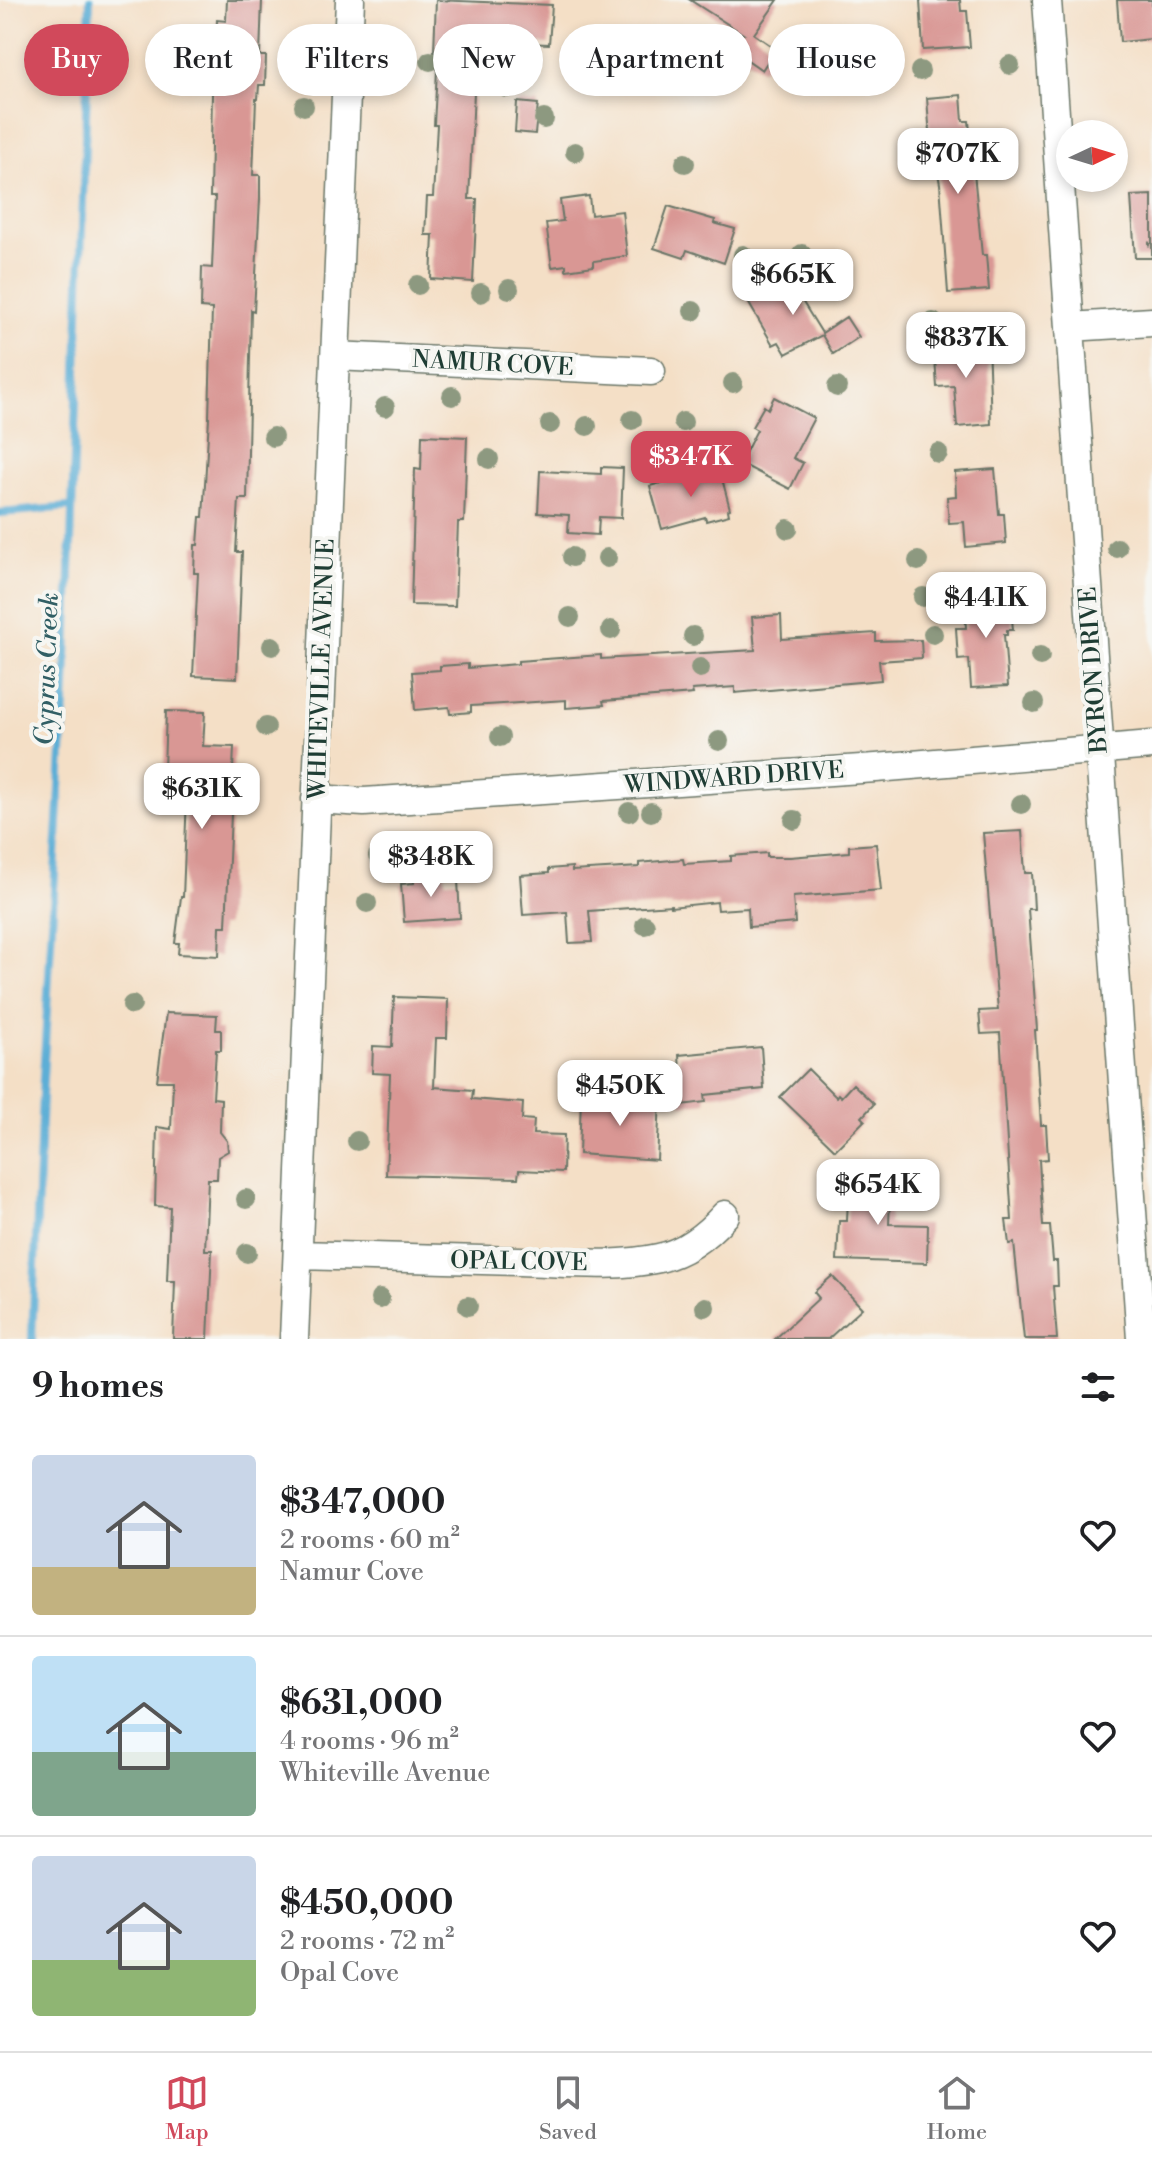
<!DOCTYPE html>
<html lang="en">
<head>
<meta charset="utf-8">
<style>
  :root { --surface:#fff; --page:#f2f2f2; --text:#202124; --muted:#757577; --line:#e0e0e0; --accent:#d1495b }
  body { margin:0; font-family:"Libre Bodoni",serif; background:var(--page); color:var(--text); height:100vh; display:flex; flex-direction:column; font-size:30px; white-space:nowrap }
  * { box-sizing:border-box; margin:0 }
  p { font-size:26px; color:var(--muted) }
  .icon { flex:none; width:44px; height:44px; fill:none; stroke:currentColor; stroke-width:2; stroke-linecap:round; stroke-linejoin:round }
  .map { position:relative; height:1339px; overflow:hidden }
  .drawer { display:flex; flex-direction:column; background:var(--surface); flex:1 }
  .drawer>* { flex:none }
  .guide { position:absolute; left:24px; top:24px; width:1104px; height:72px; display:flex; gap:16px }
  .needle { width:52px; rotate:86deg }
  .fabs { position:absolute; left:1056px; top:120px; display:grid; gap:16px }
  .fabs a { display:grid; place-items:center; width:72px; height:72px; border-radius:50%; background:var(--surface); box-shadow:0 4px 12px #0003; font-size:40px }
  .price { position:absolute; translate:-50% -68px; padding:0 18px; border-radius:16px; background:#fff; color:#222; font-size:26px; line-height:52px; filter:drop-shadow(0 2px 4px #0008) }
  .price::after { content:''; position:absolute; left:50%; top:48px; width:24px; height:18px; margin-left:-12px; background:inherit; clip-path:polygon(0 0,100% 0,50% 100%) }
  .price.active { background:var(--accent); color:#fff }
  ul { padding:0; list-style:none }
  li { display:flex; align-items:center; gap:24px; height:200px; padding:0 32px }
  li+li { border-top:2px solid var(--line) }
  li span { display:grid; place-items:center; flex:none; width:224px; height:160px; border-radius:8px; color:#555 }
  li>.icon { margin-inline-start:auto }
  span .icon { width:96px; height:96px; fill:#fffc; stroke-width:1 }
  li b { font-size:34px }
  h2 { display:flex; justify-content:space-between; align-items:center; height:96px; padding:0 32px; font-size:34px }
  .pill { padding:0 28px; border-radius:36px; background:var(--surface); box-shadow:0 4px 12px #0003; font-size:28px; line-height:72px }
  .pill.active { background:var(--accent); color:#fff }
  .dock { display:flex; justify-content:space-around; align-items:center; height:112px; border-top:2px solid var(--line); background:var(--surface); font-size:22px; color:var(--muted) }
  .dock a { display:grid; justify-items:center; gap:4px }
  .dock .active { color:var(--accent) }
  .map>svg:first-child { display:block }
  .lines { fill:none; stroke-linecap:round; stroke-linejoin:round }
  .stream { stroke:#5baed6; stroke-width:8 }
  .building { fill:#d99794 }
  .minor-casing { stroke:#6a7667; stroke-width:31 }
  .path { stroke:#6a7667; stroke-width:5; stroke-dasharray:2 6; stroke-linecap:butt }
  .minor { stroke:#fff; stroke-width:28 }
  .tree { fill:#8d9980 }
  .labels { text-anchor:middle; stroke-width:8; stroke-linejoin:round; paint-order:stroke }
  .street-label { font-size:24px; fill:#1f3d34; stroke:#f6f6f2 }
  .water-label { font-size:26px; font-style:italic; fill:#315f65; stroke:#f6f6f2 }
</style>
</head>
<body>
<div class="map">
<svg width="1152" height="1339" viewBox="0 0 1152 1339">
  <rect width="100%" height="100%" fill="#f6f6f2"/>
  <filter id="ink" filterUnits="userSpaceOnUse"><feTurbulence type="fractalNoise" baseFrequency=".0125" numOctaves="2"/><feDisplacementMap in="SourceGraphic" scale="16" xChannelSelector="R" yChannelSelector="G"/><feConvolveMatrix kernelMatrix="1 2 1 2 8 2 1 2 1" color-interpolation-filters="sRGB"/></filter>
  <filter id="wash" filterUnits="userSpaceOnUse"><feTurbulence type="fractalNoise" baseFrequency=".006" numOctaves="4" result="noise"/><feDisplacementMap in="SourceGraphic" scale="32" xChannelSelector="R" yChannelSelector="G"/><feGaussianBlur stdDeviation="1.8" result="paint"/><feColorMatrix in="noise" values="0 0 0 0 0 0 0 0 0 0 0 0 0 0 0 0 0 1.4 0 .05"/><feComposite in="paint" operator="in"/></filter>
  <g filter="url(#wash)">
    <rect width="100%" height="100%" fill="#f4dfc6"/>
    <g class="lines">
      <!-- stream -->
      <path class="stream" d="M0 513 70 507
        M32 1339 42 1095 66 685 90 0"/>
    </g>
    <g id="blocks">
      <!-- building -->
      <path class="building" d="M227 0H262L260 56H266L265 85H259L258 99H256L253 175H260V199L254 311 251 310 247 499H239L236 552H242L237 678 193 676 198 573H194L195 545H198L200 517H203L209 418 212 309 201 308 202 267 212 268 215 197H210L213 44H216L217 20 226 21Z
        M436 0 552 5 549 44 468 41 466 92H474L469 199H477L473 282 431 279 433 235H425L427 197H433L437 125H434L438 52 434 51Z
        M690 0H778L754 34 776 49 762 70 713 36 743 34Z
        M920 0H960L961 11H967L970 47 923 50Z
        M1117 0H1152V39L1120 42Z
        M653 35 654 40 668 39 671 84H657V88L595 90 592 46 625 43 624 37Z
        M961 95 963 121H969L982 255H986L989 290 948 293 940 184 929 124 927 98Z
        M517 102 538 104 535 134 515 132Z
        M1152 195V258H1135L1131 196Z
        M589 196 591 215 622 211 627 256 594 261V266L566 270V265L552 267 546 223 563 221 560 200Z
        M668 206 715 220 714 223 735 229 724 263 687 250 684 258 654 248Z
        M777 272 780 278 786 275 822 333 846 317 859 337 833 354 822 335 786 354 779 342 773 345 747 300 754 296 749 289Z
        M988 341 991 424 957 427 954 386 937 387 934 344Z
        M774 397 814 418 793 458 803 463 790 489 740 463 757 430 752 427 764 406 768 409Z
        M422 435 467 437 464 522H458L455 606 411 605 415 469 421 470Z
        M601 467 623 468 621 518 599 517 598 535 568 533 569 515 538 513 540 471 601 474Z
        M719 467 730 509 728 510 729 515 706 521 705 517 662 529 650 486Z
        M995 469 999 514H1004L1006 543 966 547 964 522 949 523 947 497 956 496 955 472Z
        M1010 596 1013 630H1007V635H1004L1008 686 971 688 969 659 958 660 956 628H966L964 600Z
        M781 615 782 639 876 633V641L921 640 922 658 879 661 881 680 735 693V687L692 690 693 694 603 701 604 705 566 708V700L471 706V712L450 714 449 707 415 710 412 672 440 670V666L468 664V668L518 664V661L601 655V659L755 650 752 617Z
        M166 711 205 712 203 746 234 747 226 926H220L219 956 178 954 179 943H175L181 897H183L188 771 164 770Z
        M1022 831 1025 873H1032L1034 909H1028L1037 1030H1035L1041 1125H1046L1048 1159 1039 1160 1043 1226H1050L1053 1261H1057L1058 1286H1053L1057 1339H1024L1014 1243 1009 1244 1006 1220H1012L1000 1033 981 1034 979 1011 998 1010 983 833Z
        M876 844 881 890 793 897 795 923 749 927 748 908 718 910 717 902 671 907V905L589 911 592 942 569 943 567 912 523 915 520 875 549 873V869L572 867V871L639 867V863L683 859 684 864 731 861V856L767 853V857H790L849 852V846Z
        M445 874V881L458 880 460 918 404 922 401 884 414 883V876Z
        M394 997 448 999 447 1038H436L434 1087 473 1090 472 1099 523 1103 522 1119 534 1120 533 1134 564 1135 563 1172 519 1170 518 1178 386 1175 390 1074 372 1073 373 1046 392 1047Z
        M166 1013 217 1015 216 1030H221V1050H216L213 1098 221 1099 220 1132 227 1141 228 1151 218 1157 217 1179H208L205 1250H212L208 1339H173L175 1281H167L170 1207 155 1206 157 1127 171 1129 173 1081H157Z
        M761 1047 764 1089 705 1095 706 1102 682 1105 679 1055Z
        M808 1069 836 1097 838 1094 841 1097 853 1084 874 1104 862 1117 865 1120 835 1150 780 1097Z
        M581 1098 660 1100 657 1160 579 1154Z
        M849 1176 891 1177 889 1224 928 1225 927 1263 837 1260 839 1221H847Z
        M832 1276 862 1308 828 1339H775L819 1298 814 1292Z"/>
    </g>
  </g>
  <g filter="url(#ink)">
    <use href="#blocks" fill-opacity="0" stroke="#6a7667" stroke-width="2"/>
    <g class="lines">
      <defs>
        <path id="minor" d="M1047 0 1141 1339
          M1070 327 1152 322
          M335 356 651 371
          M316 799 364 802 876 768 1152 745
          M298 1255C372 1257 445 1259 519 1261 564 1262 614 1268 659 1258 686 1252 707 1235 725 1215
          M294 1339 350 0"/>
      </defs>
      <!-- minor casing -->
      <use href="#minor" class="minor-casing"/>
      <!-- path -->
      <path class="path" d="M1148 244H1152"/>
      <!-- minor -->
      <use href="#minor" class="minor"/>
    </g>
    <!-- trees -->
    <g class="tree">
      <circle cx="430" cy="61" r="10"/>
      <circle cx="1010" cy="65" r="10"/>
      <circle cx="920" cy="71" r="10"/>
      <circle cx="878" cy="73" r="10"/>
      <circle cx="507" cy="88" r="10"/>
      <circle cx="304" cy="106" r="10"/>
      <circle cx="544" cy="119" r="10"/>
      <circle cx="575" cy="152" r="10"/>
      <circle cx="685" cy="163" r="10"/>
      <circle cx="802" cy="254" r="10"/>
      <circle cx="743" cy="255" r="10"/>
      <circle cx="835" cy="266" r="10"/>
      <circle cx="418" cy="285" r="10"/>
      <circle cx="509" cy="289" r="10"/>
      <circle cx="481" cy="293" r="10"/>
      <circle cx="693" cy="311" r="10"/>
      <circle cx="933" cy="322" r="10"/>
      <circle cx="733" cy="383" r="10"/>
      <circle cx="837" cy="387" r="10"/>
      <circle cx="452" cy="396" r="10"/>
      <circle cx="385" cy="407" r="10"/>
      <circle cx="632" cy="420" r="10"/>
      <circle cx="683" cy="422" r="10"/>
      <circle cx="550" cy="424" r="10"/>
      <circle cx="587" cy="426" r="10"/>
      <circle cx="273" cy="437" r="10"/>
      <circle cx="938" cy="453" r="10"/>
      <circle cx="489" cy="459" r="10"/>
      <circle cx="788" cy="529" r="10"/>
      <circle cx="1117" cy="548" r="10"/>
      <circle cx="572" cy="557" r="10"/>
      <circle cx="607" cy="558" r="10"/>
      <circle cx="918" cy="561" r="10"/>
      <circle cx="923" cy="597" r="10"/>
      <circle cx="952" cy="601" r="10"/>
      <circle cx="570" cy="617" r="10"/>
      <circle cx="611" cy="630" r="10"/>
      <circle cx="933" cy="634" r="10"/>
      <circle cx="693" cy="636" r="10"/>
      <circle cx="272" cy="646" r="10"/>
      <circle cx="1040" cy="656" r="10"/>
      <circle cx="700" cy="668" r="10"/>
      <circle cx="1034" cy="703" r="10"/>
      <circle cx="266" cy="727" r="10"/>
      <circle cx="500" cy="737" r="10"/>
      <circle cx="719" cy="741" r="10"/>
      <circle cx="1021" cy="804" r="10"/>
      <circle cx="629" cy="812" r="10"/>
      <circle cx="651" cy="812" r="10"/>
      <circle cx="794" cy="820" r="10"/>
      <circle cx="378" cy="856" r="10"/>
      <circle cx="367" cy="903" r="10"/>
      <circle cx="645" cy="925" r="10"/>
      <circle cx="132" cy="1005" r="10"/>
      <circle cx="357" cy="1141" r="10"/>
      <circle cx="246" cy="1199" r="10"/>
      <circle cx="247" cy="1253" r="10"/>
      <circle cx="380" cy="1299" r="10"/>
      <circle cx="468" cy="1306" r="10"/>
      <circle cx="705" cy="1307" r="10"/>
    </g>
  </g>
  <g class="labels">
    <!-- street labels -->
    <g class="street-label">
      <text transform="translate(493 363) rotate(3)" y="8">NAMUR COVE</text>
      <text transform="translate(321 669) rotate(-88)" y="8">WHITEVILLE AVENUE</text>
      <text transform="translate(1093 670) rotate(-94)" y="8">BYRON DRIVE</text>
      <text transform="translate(734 777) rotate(-4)" y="8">WINDWARD DRIVE</text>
      <text transform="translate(519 1261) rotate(1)" y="8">OPAL COVE</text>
    </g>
    <!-- water labels -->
    <g class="water-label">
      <text transform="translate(46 669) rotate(-88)" y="9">Cyprus Creek</text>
    </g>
  </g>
</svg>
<div class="fabs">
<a><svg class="needle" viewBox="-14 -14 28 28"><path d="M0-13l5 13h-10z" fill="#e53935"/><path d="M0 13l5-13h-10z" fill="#757577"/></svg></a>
</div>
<b class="price" style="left:958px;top:196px">$707K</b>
<b class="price" style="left:793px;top:317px">$665K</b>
<b class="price" style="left:966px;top:380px">$837K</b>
<b class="price active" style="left:691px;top:499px">$347K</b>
<b class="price" style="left:986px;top:640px">$441K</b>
<b class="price" style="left:202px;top:831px">$631K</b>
<b class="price" style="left:431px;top:899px">$348K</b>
<b class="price" style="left:620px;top:1128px">$450K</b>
<b class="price" style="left:878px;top:1227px">$654K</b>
<div class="guide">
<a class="pill active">Buy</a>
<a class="pill">Rent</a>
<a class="pill">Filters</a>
<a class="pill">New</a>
<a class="pill">Apartment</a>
<a class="pill">House</a>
</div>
</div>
<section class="drawer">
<h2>9 homes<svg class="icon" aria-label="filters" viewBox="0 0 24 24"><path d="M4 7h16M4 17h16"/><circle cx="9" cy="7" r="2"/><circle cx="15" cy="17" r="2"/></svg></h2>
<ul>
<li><span style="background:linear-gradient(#c9d6e8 70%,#c2b280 0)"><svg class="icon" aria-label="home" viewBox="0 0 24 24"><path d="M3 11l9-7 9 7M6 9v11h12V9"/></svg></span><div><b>$347,000</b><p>2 rooms · 60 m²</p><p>Namur Cove</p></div><svg class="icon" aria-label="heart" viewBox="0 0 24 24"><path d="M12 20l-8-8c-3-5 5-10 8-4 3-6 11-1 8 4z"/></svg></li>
<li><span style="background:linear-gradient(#bfe0f5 60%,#7fa58c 0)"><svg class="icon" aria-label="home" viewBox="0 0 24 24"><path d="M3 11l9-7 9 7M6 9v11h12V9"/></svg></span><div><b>$631,000</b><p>4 rooms · 96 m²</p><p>Whiteville Avenue</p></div><svg class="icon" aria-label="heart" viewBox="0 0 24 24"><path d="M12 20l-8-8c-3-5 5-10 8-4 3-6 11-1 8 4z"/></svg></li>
<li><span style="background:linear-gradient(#c9d6e8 65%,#8fb573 0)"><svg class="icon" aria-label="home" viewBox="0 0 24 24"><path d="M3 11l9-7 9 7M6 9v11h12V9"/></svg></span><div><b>$450,000</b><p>2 rooms · 72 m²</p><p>Opal Cove</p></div><svg class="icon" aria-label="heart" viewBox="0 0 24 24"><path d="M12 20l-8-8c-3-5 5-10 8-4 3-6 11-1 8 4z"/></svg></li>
</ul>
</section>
<nav class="dock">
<a class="active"><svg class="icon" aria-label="map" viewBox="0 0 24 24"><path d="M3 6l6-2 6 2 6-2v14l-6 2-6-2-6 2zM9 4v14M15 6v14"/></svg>Map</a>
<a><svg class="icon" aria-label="saved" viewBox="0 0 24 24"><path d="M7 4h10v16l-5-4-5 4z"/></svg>Saved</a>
<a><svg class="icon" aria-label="home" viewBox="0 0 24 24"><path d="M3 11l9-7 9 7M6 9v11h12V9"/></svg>Home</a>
</nav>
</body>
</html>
